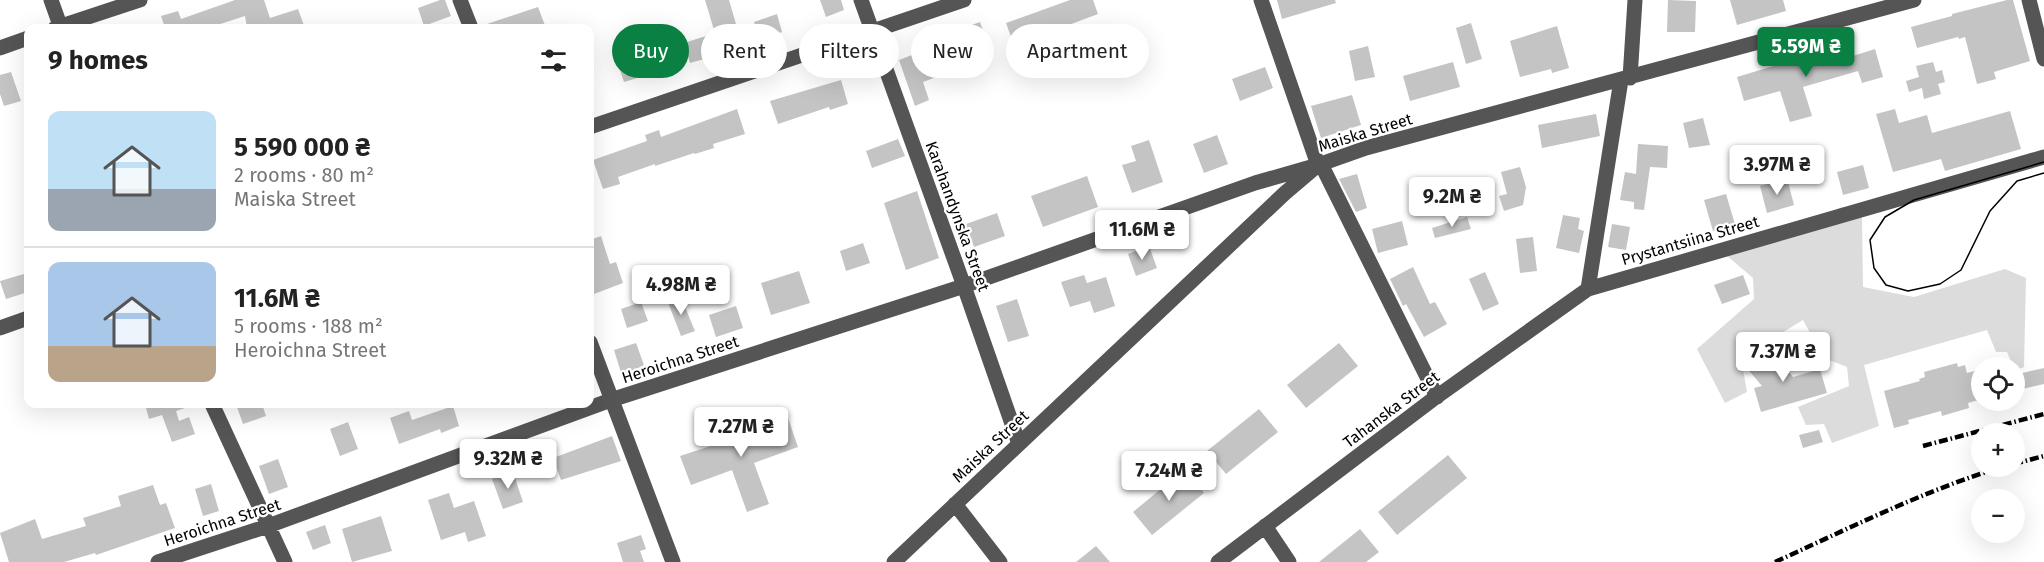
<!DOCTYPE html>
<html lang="en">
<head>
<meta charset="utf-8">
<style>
  :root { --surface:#fff; --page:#f2f2f2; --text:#222; --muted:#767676; --line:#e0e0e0; --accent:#0b8043 }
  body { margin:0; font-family:"Fira Sans",sans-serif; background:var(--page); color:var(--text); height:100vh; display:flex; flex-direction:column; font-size:22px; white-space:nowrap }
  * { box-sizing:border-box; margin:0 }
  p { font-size:20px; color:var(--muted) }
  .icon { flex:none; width:33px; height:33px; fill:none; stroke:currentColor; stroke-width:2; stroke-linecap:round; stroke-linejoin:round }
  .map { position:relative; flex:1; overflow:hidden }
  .panel { position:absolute; left:24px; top:24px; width:570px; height:384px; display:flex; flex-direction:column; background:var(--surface); border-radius:12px; box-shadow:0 6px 24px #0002 }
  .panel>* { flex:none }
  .guide { position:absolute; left:612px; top:24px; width:570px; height:54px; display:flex; gap:12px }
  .controls { position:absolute; left:1971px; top:357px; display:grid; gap:12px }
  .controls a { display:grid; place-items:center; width:54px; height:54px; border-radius:50%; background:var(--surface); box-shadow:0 6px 24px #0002; font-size:30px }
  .price { position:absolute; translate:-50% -51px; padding:0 14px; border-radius:6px; background:#fff; color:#222; font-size:20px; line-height:39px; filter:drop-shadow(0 2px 3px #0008) }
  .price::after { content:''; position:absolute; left:50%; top:36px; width:18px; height:14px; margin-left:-9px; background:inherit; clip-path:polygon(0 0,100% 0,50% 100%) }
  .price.current { background:var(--accent); color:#fff }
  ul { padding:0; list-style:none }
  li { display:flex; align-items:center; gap:18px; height:150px; padding:0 24px }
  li+li { border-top:2px solid var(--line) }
  li span { display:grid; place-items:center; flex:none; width:168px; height:120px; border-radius:12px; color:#555 }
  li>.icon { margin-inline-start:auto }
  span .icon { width:72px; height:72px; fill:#fffc; stroke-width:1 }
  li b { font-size:26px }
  h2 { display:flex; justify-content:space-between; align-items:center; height:72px; padding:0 24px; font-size:26px }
  .tag { padding:0 21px; border-radius:27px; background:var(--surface); box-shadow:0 6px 24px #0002; font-size:21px; line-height:54px }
  .tag.current { background:var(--accent); color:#fff }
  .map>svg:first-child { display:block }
  .green { fill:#dcdcdc }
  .building { fill:#c4c4c4 }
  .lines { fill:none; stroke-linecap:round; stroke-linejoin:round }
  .minor { stroke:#555; stroke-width:15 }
  .tram { stroke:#000; stroke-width:1.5 }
  .rail { stroke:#000; stroke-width:4.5; stroke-dasharray:9 3 1.5 3; stroke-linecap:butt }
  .labels { text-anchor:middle; stroke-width:4.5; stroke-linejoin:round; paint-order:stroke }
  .street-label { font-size:16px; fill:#000; stroke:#fff }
</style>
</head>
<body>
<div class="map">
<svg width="2044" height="562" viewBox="0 0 2044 562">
  <rect width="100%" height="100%" fill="#fff"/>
  <!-- green -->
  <path class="green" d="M1842 207 1862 216 1863 287 1914 297 2005 269 2026 278 2024 367 2015 371 2007 352H1996L1987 330 1864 365 1879 426 1832 443 1824 424 1806 425 1798 407 1849 386 1847 367 1824 358 1803 320 1741 358 1747 392 1725 403 1697 349 1754 299 1753 278 1726 255Z"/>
  <!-- building -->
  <path class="building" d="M235 0H264L270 18 298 9 305 28H247L245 16 208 28H161L160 27 164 25 161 16 178 11 181 19Z
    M440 0H445L451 16 424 26 418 8Z
    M705 0H729L736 24 714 30Z
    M820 0H841L844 10 826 17Z
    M1070 0H1093L1098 14 1034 38 1038 49 1018 56 1006 23Z
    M1277 0H1335L1336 3 1282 19Z
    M1668 0 1696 1 1695 32H1667Z
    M1730 0H1783L1786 11 1737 25Z
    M2007 0H2013L2030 61 1994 72 1996 79 1977 84 1965 37 1959 39 1958 37 1917 48 1911 27 1952 16V14Z
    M538 7 546 28H481V26Z
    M777 14 782 32 760 40 754 22Z
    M980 22 991 53 962 63 963 67 923 82 929 100 915 106 899 60 925 50 926 54 967 39 963 28Z
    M1471 23 1482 59 1466 64 1456 28Z
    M1557 26 1569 68 1552 73 1551 69 1520 77 1510 41Z
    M709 35 715 56 690 63 684 43Z
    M1368 46 1375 77 1355 81 1349 51Z
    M1833 48 1837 61 1875 49 1883 77 1862 83 1858 71 1803 87 1812 116 1790 122 1780 91 1744 101 1737 77Z
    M638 58 644 76 624 82 618 64Z
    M1453 62 1460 87 1410 101 1403 76Z
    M1933 62 1936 72 1942 70 1945 82 1938 84 1941 94 1924 99 1922 88 1909 92 1906 81 1919 77 1916 66Z
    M1265 67 1273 88 1240 101 1232 79Z
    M11 72 21 101 4 106 0 94V75Z
    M841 80 848 104 830 110 829 107 778 124 770 101Z
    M1352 95 1361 125 1321 138 1311 106Z
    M737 109 745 134 713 144 714 148 695 154 694 153 655 166V164L618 177 620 184 603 189 593 160 647 141 645 135 659 130 661 137Z
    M1895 109 1899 123 1927 115 1932 133 2010 111 2021 149 1945 171 1941 159 1893 172 1876 114Z
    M1596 114 1600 136 1542 148 1538 125Z
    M1703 118 1710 145 1689 148 1683 123Z
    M1217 135 1228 164 1204 173 1193 144Z
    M898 139 905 156 872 168 866 151Z
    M1149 140 1163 182 1132 193 1122 165 1136 161 1131 146Z
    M1638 144 1668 146 1667 168 1650 167 1644 210 1634 209V202L1620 200 1625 172 1636 174Z
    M1863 165 1869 188 1843 195 1837 172Z
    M1520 167 1526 187 1523 205 1504 211 1499 196 1507 194 1501 172Z
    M1357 174 1367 208 1356 212 1339 179Z
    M1087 176 1098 207 1043 227 1031 196Z
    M1787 178 1794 205 1767 213 1760 186Z
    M917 191 939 258 906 270 884 203Z
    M1726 194 1735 224 1713 231 1704 200Z
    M997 213 1005 236 974 247 966 224Z
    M1563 215 1580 218 1578 229 1584 231 1579 253 1556 248Z
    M1467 217 1471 229 1435 238 1432 228Z
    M1402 221 1408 245 1378 253 1372 229Z
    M1612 224 1630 227 1626 250 1608 247Z
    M601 236 610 264 616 262 623 283 594 294 590 281V240Z
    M1533 237 1537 271 1520 273 1516 239Z
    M863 243 870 263 846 271 840 251Z
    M1149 246 1157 268 1136 276 1128 254Z
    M1413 267 1430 304 1435 302 1447 324 1424 337 1406 304 1403 306 1390 279Z
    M799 271 810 303 771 315 761 283Z
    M1485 272 1499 304 1483 311 1469 279Z
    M24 274 28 292 6 299 0 281Z
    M1084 275 1087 283 1106 277 1115 306 1094 313 1090 301 1070 307 1061 282Z
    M1743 275 1750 294 1722 304 1714 285Z
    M680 295 695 331 681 336 667 300Z
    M1017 299 1029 336 1008 342 996 306Z
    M641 302 648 321 627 328 621 309Z
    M736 306 743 328 716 337 709 315Z
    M636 343 644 365 622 376 614 350Z
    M1339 343 1358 366 1306 408 1287 385Z
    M1769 348 1793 377 1820 369 1827 393 1761 412 1754 388 1762 386 1746 367Z
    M1957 363 1958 367 1965 365 1967 373 1982 369V399L1968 403 1969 408 1942 416 1941 411 1908 420 1909 424 1894 428 1884 391 1920 381 1919 379 1925 377 1924 372Z
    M2044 368V384L2014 391V375Z
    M145 404H188V407L176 411 179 421 189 417 195 434 172 442 162 415 149 419Z
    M247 404H262L266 416 243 424 237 407Z
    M453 406 459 426 441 433 440 429 399 444 390 418 409 411 412 420Z
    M1259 409 1278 432 1226 474 1207 451Z
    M788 418 798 447 754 463 769 504 747 512 732 470 691 485 680 456 717 444 713 434 749 422 752 431Z
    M348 422 358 449 340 456 330 429Z
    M1819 430 1823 442 1803 448 1799 435Z
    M612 436 621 461 561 480 553 458Z
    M1448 455 1467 478 1397 535 1378 512Z
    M278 459 288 487 269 494 259 466Z
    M1185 469 1204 493 1152 535 1133 512Z
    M513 472 523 502 503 509 492 479Z
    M211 484 219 511 203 516 195 489Z
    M153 485 160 505 166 503 175 528 96 555 95 553 64 562H9L0 533 35 519 42 539 86 526 83 518 121 506 118 496Z
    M449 493 454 508 474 501 486 536 468 542 465 532 441 540 428 500Z
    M381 516 392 551 352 562 342 529Z
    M325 525 331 543 313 550 306 532Z
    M1360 529 1379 552 1366 562H1319Z
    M641 535 646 549 640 551 644 562H623L617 543Z
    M1096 546 1110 562H1076Z"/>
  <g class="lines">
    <!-- minor -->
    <path class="minor" d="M51 0 61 28
      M460 0 471 28
      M861 0 964 286 1019 444
      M2029 0 2044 59
      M55 28 140 0
      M0 48 28 38
      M1630 78 1635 0
      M590 127 964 0
      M1321 164 1437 397
      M1588 289 1621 80
      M0 328 28 318
      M590 342 673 562
      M212 404 285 562
      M955 504 1000 562
      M1265 526 1289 562
      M158 562 268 526 611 400 964 286 1255 183 1318 165 1261 0
      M894 562 1285 193 1318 165 1366 148 1914 0
      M1218 562 1432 400 1588 289 2044 157"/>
    <!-- tram -->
    <path class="tram" d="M2044 162 1914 200 1885 217 1870 240 1874 268 1886 285 1908 291 1940 284 1961 270 1990 211 2017 181 2044 173"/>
    <!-- rail -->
    <path class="rail" d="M1923 446 2044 414
      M2014 464 2044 456
      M1775 562C1850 528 1925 490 2005 466"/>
  </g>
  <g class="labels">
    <!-- street labels -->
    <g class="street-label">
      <text transform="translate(1365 132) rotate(-17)" y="6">Maiska Street</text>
      <text transform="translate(958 216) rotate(70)" y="6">Karahandynska Street</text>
      <text transform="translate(1690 240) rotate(-16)" y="6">Prystantsiina Street</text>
      <text transform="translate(680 359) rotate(-18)" y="6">Heroichna Street</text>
      <text transform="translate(1391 409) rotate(-37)" y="6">Tahanska Street</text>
      <text transform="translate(990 446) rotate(-43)" y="6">Maiska Street</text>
      <text transform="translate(222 522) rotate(-18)" y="6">Heroichna Street</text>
    </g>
  </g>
</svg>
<div class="controls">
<a><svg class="icon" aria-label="locate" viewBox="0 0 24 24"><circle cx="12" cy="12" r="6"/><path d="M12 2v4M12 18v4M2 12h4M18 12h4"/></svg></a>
<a>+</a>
<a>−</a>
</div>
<b class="price current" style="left:1806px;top:78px">5.59M ₴</b>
<b class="price" style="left:1777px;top:196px">3.97M ₴</b>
<b class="price" style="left:1452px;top:228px">9.2M ₴</b>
<b class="price" style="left:1142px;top:261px">11.6M ₴</b>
<b class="price" style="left:681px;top:316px">4.98M ₴</b>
<b class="price" style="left:1783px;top:383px">7.37M ₴</b>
<b class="price" style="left:741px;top:458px">7.27M ₴</b>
<b class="price" style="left:508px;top:490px">9.32M ₴</b>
<b class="price" style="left:1169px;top:502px">7.24M ₴</b>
<div class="guide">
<a class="tag current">Buy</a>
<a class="tag">Rent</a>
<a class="tag">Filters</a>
<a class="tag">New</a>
<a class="tag">Apartment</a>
</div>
<section class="panel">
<h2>9 homes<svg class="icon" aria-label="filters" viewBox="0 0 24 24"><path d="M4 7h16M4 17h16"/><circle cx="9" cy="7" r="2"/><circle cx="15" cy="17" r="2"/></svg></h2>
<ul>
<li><span style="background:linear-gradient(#bfe0f5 65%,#9aa5b1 0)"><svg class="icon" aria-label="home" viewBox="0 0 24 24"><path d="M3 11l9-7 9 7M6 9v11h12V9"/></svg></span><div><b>5 590 000 ₴</b><p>2 rooms · 80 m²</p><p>Maiska Street</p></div></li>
<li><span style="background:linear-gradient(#a9c7e8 70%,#b9a48a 0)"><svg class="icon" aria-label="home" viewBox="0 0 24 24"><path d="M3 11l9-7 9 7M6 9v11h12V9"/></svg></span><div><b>11.6M ₴</b><p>5 rooms · 188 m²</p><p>Heroichna Street</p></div></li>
</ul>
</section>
</div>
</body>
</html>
